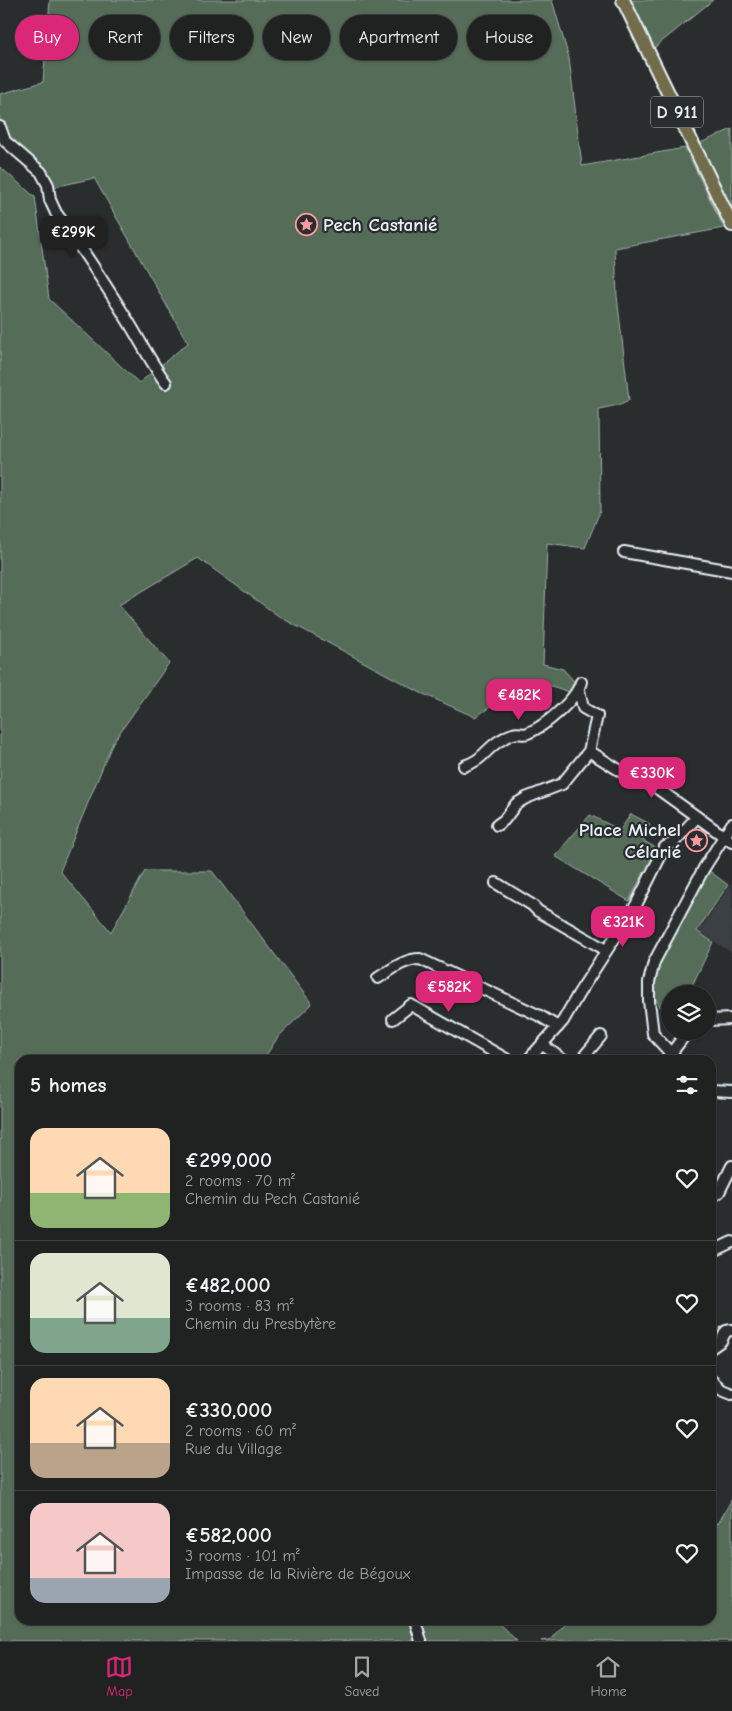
<!DOCTYPE html>
<html lang="en">
<head>
<meta charset="utf-8">
<style>
  :root { --surface:#202222; --page:#2d2f2f; --text:#f1f3f6; --muted:#a2a4a5; --line:#3d3f40; --accent:#db2777 }
  body { margin:0; font-family:"Comic Neue",sans-serif; background:var(--page); color:var(--text); height:100vh; display:flex; flex-direction:column; font-size:19px; white-space:nowrap }
  * { box-sizing:border-box; margin:0 }
  p { font-size:16px; color:var(--muted) }
  .icon { flex:none; width:28px; height:28px; fill:none; stroke:currentColor; stroke-width:2; stroke-linecap:round; stroke-linejoin:round }
  .map { position:relative; flex:1; overflow:hidden }
  .drawer { position:absolute; left:15px; top:1055px; width:701px; height:570px; display:flex; flex-direction:column; background:var(--surface); border-radius:15px; box-shadow:0 1px 4px #0004,0 0 0 1px var(--line) }
  .drawer>* { flex:none }
  .guide { position:absolute; left:15px; top:15px; width:702px; height:45px; display:flex; gap:10px }
  .buttons { position:absolute; left:661px; top:985px; display:grid; gap:10px }
  .buttons a { display:grid; place-items:center; width:55px; height:55px; border-radius:50%; background:var(--surface); box-shadow:0 1px 4px #0004,0 0 0 1px var(--line); font-size:25px }
  .price { position:absolute; translate:-50% -42px; padding:0 11px; border-radius:10px; background:var(--accent); color:#fff; font-size:16px; line-height:32px; filter:drop-shadow(0 1px 2px #0008) }
  .price::after { content:''; position:absolute; left:50%; top:30px; width:15px; height:11px; margin-left:-8px; background:inherit; clip-path:polygon(0 0,100% 0,50% 100%) }
  .price.selected { background:#222; color:#fff }
  ul { padding:0; list-style:none }
  li { display:flex; align-items:center; gap:15px; height:125px; padding:0 15px }
  li+li { border-top:1px solid var(--line) }
  li span { display:grid; place-items:center; flex:none; width:140px; height:100px; border-radius:15px; color:#555 }
  li>.icon { margin-inline-start:auto }
  span .icon { width:60px; height:60px; fill:#fffc; stroke-width:1 }
  li b { font-size:21px }
  h2 { display:flex; justify-content:space-between; align-items:center; height:60px; padding:0 15px; font-size:21px }
  .tag { padding:0 18px; border-radius:22px; background:var(--surface); box-shadow:0 1px 4px #0004,0 0 0 1px var(--line); font-size:18px; line-height:45px }
  .tag.selected { background:var(--accent); color:#fff }
  .tab-bar { display:flex; justify-content:space-around; align-items:center; height:70px; border-top:1px solid var(--line); background:var(--surface); font-size:14px; color:var(--muted) }
  .tab-bar a { display:grid; justify-items:center; gap:2px }
  .tab-bar .selected { color:var(--accent) }
  .map>svg:first-child { display:block }
  .built { fill:#3a3f44 }
  .green { fill:#556c58; stroke:#9eaea8 }
  .lines { fill:none; stroke-linecap:round; stroke-linejoin:round }
  .minor-casing { stroke:#e8f1f8; stroke-width:14 }
  .major-casing { stroke:#e8f1f8; stroke-width:16 }
  .minor { stroke:#2a2d2e; stroke-width:10 }
  .major { stroke:#726c4b; stroke-width:12 }
  .labels { text-anchor:middle; stroke-width:4.5; stroke-linejoin:round; paint-order:stroke }
  .shield { fill:#2a2d2e; stroke:#afb6bb; stroke-width:1 }
  .shield-label { font-size:18px; font-weight:bold; fill:#e8f1f8 }
  .poi-label { font-size:19px; font-weight:bold; fill:#e8f1f8; stroke:#2a2d2e; text-anchor:start }
</style>
</head>
<body>
<div class="map">
<svg width="732" height="1641" viewBox="0 0 732 1641">
  <rect width="100%" height="100%" fill="#2a2d2e"/>
  <filter id="ink" filterUnits="userSpaceOnUse"><feTurbulence type="fractalNoise" baseFrequency=".02" numOctaves="2"/><feDisplacementMap in="SourceGraphic" scale="10" xChannelSelector="R" yChannelSelector="G"/><feConvolveMatrix kernelMatrix="1 2 1 2 8 2 1 2 1" color-interpolation-filters="sRGB"/></filter>
  <g filter="url(#ink)">
    <!-- built -->
    <path class="built" d="M732 883V953L699 931Z"/>
    <!-- green -->
    <path class="green" d="M50 0H552L569 58 582 166 685 148 724 228 615 248 617 296 629 400 618 405 599 409 600 511 585 548 547 543 543 664 563 669 574 681 570 692 532 680 475 717 421 693 280 617 198 558 119 605 169 663 113 742 60 871 111 932 145 871H212L312 1004 278 1037 265 1057 271 1060H20V1620H495L517 1641H0V167L35 197 49 299 139 383 188 343 94 178 54 187 2 132 0 118V94L43 82Z
      M631 0H713L654 48Z
      M732 129V211L698 144Z
      M631 814 650 824 641 839 659 850 647 873 644 872 629 901 555 856 590 815 620 830Z
      M707 869 728 885 697 931 713 942 688 994H670V1004L665 1005 661 1008 654 996 655 971Z
      M732 1499V1641H541L550 1640 567 1620H711V1521L718 1524Z"/>
    <g class="lines">
      <defs>
        <path id="minor" d="M0 127 5 141 41 172 48 185 50 200 56 213C82 248 105 284 128 321 141 342 151 363 166 383
          M624 552 732 571
          M589 751 630 777 654 786 732 842
          M464 766C483 760 484 751 499 741 503 739 508 735 513 734 518 732 524 735 528 733 545 726 576 700 581 682
          M497 825 504 820 516 804 526 798 562 784 589 751 597 716 583 708 579 690
          M496 883 532 905 538 911 606 950
          M378 978C391 970 404 959 420 959L540 1016 558 1027
          M393 1019 411 1005 508 1060
          M708 1020 732 1019
          M543 1045 563 1060
          M528 1060 563 1021 579 993 636 905 665 847 673 843 697 817
          M581 1060 601 1036
          M666 1060 688 1031
          M677 1060 653 1034 649 1001V982L654 962 704 868 732 824
          M711 1091 732 1092
          M711 1198 719 1192 732 1166
          M711 1252 732 1242
          M711 1348 721 1341 726 1331 732 1330
          M711 1380 722 1390 732 1394
          M415 1620 421 1641"/>
        <path id="major" d="M623 0 732 225"/>
      </defs>
      <!-- minor casing -->
      <use href="#minor" class="minor-casing"/>
      <!-- major casing -->
      <use href="#major" class="major-casing"/>
      <!-- minor -->
      <use href="#minor" class="minor"/>
      <!-- major -->
      <use href="#major" class="major"/>
    </g>
  </g>
  <!-- icons -->
  <defs>
    <symbol id="sight-ring" viewBox="-11 -11 22 22"><circle r="9.5" fill="#2a2d2e" stroke="#ff9aa2" stroke-width="1.5"/><path d="M0-6L1.8-2.2L6-1.7L2.9 1.2L3.7 5.4L0 3.3L-3.7 5.4L-2.9 1.2L-6-1.7L-1.8-2.2Z" fill="#ff9aa2"/></symbol>
  </defs>
  <g fill-rule="evenodd">
    <use href="#sight-ring" x="294" y="212" width="25" height="25"/>
    <use href="#sight-ring" x="684" y="828" width="25" height="25"/>
  </g>
  <g class="labels">
    <!-- shield labels -->
    <rect class="shield" x="651" y="96.5" width="52" height="31" rx="4"/>
    <g class="shield-label">
      <text x="677" y="118">D 911</text>
    </g>
    <!-- poi labels -->
    <g class="poi-label">
      <text x="323" y="231">Pech Castanié</text>
      <text x="681" y="836" text-anchor="end">Place Michel<tspan x="681" dy="22">Célarié</tspan></text>
    </g>
  </g>
</svg>
<div class="buttons">
<a><svg class="icon" aria-label="layers" viewBox="0 0 24 24"><path d="M12 4l9 5-9 5-9-5zM3 14l9 5 9-5"/></svg></a>
</div>
<b class="price selected" style="left:73px;top:258px">€299K</b>
<b class="price" style="left:519px;top:721px">€482K</b>
<b class="price" style="left:652px;top:799px">€330K</b>
<b class="price" style="left:623px;top:948px">€321K</b>
<b class="price" style="left:449px;top:1013px">€582K</b>
<div class="guide">
<a class="tag selected">Buy</a>
<a class="tag">Rent</a>
<a class="tag">Filters</a>
<a class="tag">New</a>
<a class="tag">Apartment</a>
<a class="tag">House</a>
</div>
<section class="drawer">
<h2>5 homes<svg class="icon" aria-label="filters" viewBox="0 0 24 24"><path d="M4 7h16M4 17h16"/><circle cx="9" cy="7" r="2"/><circle cx="15" cy="17" r="2"/></svg></h2>
<ul>
<li><span style="background:linear-gradient(#ffd9b3 65%,#8fb573 0)"><svg class="icon" aria-label="home" viewBox="0 0 24 24"><path d="M3 11l9-7 9 7M6 9v11h12V9"/></svg></span><div><b>€299,000</b><p>2 rooms · 70 m²</p><p>Chemin du Pech Castanié</p></div><svg class="icon" aria-label="heart" viewBox="0 0 24 24"><path d="M12 20l-8-8c-3-5 5-10 8-4 3-6 11-1 8 4z"/></svg></li>
<li><span style="background:linear-gradient(#dfe7d0 65%,#7fa58c 0)"><svg class="icon" aria-label="home" viewBox="0 0 24 24"><path d="M3 11l9-7 9 7M6 9v11h12V9"/></svg></span><div><b>€482,000</b><p>3 rooms · 83 m²</p><p>Chemin du Presbytère</p></div><svg class="icon" aria-label="heart" viewBox="0 0 24 24"><path d="M12 20l-8-8c-3-5 5-10 8-4 3-6 11-1 8 4z"/></svg></li>
<li><span style="background:linear-gradient(#ffd9b3 65%,#b9a48a 0)"><svg class="icon" aria-label="home" viewBox="0 0 24 24"><path d="M3 11l9-7 9 7M6 9v11h12V9"/></svg></span><div><b>€330,000</b><p>2 rooms · 60 m²</p><p>Rue du Village</p></div><svg class="icon" aria-label="heart" viewBox="0 0 24 24"><path d="M12 20l-8-8c-3-5 5-10 8-4 3-6 11-1 8 4z"/></svg></li>
<li><span style="background:linear-gradient(#f6c9c9 75%,#9aa5b1 0)"><svg class="icon" aria-label="home" viewBox="0 0 24 24"><path d="M3 11l9-7 9 7M6 9v11h12V9"/></svg></span><div><b>€582,000</b><p>3 rooms · 101 m²</p><p>Impasse de la Rivière de Bégoux</p></div><svg class="icon" aria-label="heart" viewBox="0 0 24 24"><path d="M12 20l-8-8c-3-5 5-10 8-4 3-6 11-1 8 4z"/></svg></li>
</ul>
</section>
</div>
<nav class="tab-bar">
<a class="selected"><svg class="icon" aria-label="map" viewBox="0 0 24 24"><path d="M3 6l6-2 6 2 6-2v14l-6 2-6-2-6 2zM9 4v14M15 6v14"/></svg>Map</a>
<a><svg class="icon" aria-label="saved" viewBox="0 0 24 24"><path d="M7 4h10v16l-5-4-5 4z"/></svg>Saved</a>
<a><svg class="icon" aria-label="home" viewBox="0 0 24 24"><path d="M3 11l9-7 9 7M6 9v11h12V9"/></svg>Home</a>
</nav>
</body>
</html>
